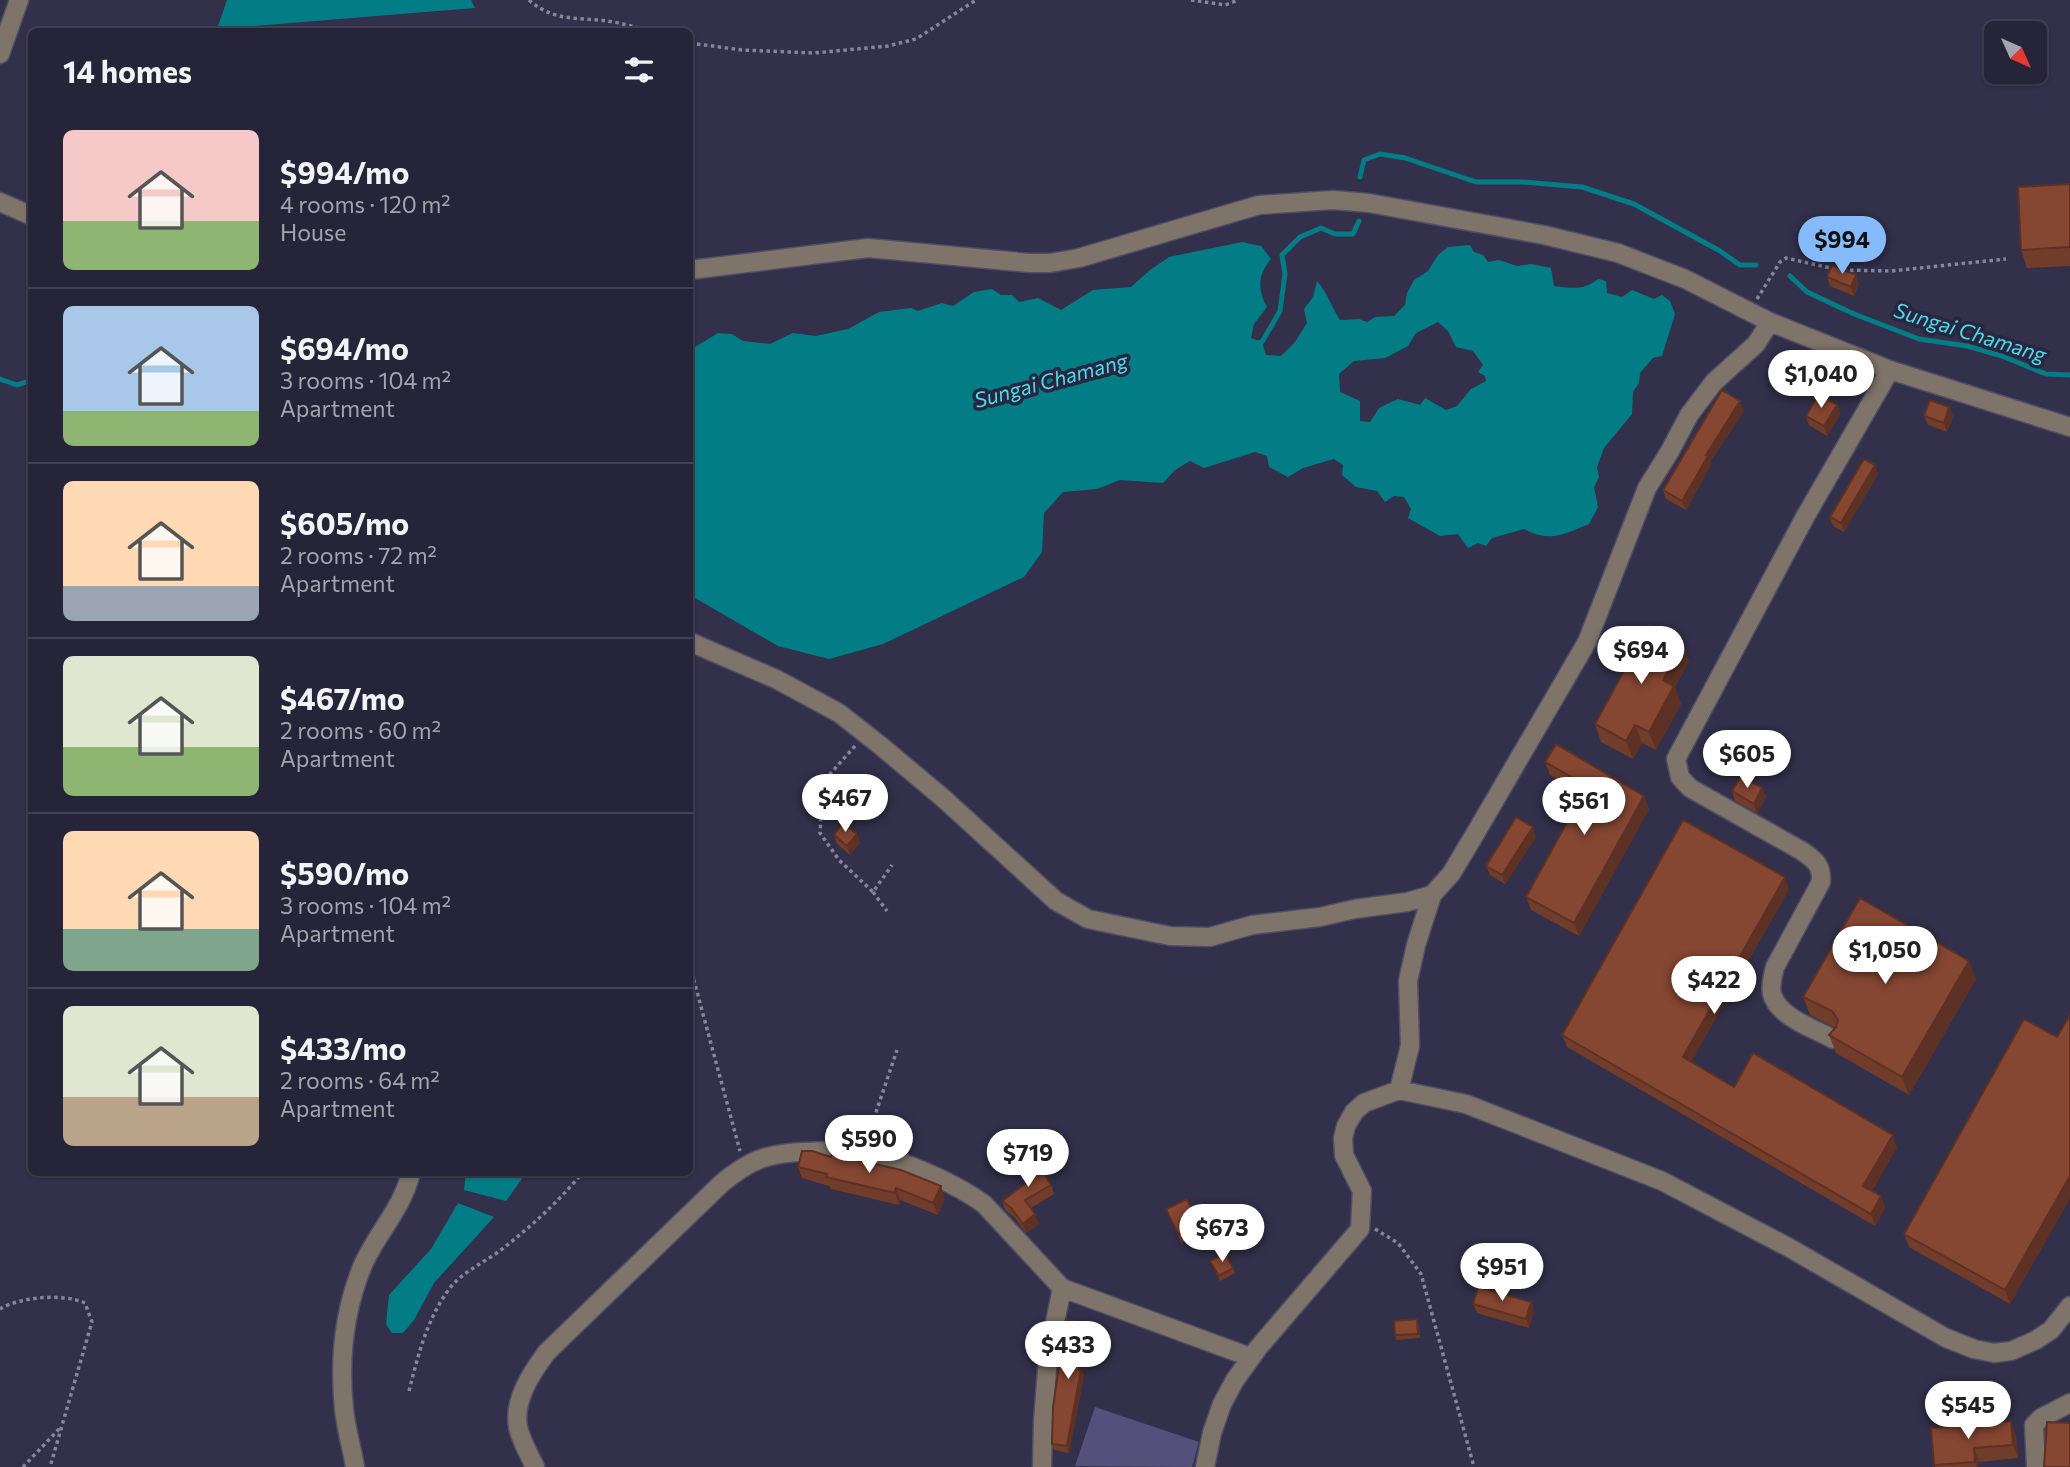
<!DOCTYPE html>
<html lang="en">
<head>
<meta charset="utf-8">
<style>
  :root { --surface:#262438; --page:#323043; --text:#f1f3f6; --muted:#a4a4ae; --line:#424153; --accent:#85bbfb }
  body { margin:0; font-family:Commissioner,sans-serif; background:var(--page); color:var(--text); height:100vh; display:flex; flex-direction:column; font-size:26px; white-space:nowrap }
  * { box-sizing:border-box; margin:0 }
  p { font-size:23px; color:var(--muted) }
  .icon { flex:none; width:38px; height:38px; fill:none; stroke:currentColor; stroke-width:2; stroke-linecap:round; stroke-linejoin:round }
  .map { position:relative; flex:1; overflow:hidden }
  .side { position:absolute; left:28px; top:28px; width:665px; height:1148px; display:flex; flex-direction:column; background:var(--surface); border-radius:10px; box-shadow:0 2px 5px #0004,0 0 0 2px var(--line) }
  .side>* { flex:none }
  .needle { width:46px; rotate:135deg }
  .fabs { position:absolute; left:1984px; top:21px; display:grid; gap:14px }
  .fabs a { display:grid; place-items:center; width:63px; height:63px; border-radius:10px; background:var(--surface); box-shadow:0 2px 5px #0004,0 0 0 2px var(--line); font-size:35px }
  .price { position:absolute; translate:-50% -60px; padding:0 16px; border-radius:24px; background:#fff; color:#222; font-size:23px; line-height:46px; filter:drop-shadow(0 2px 4px #0008) }
  .price::after { content:''; position:absolute; left:50%; top:42px; width:21px; height:16px; margin-left:-10px; background:inherit; clip-path:polygon(0 0,100% 0,50% 100%) }
  .price.active { background:var(--accent); color:#111 }
  ul { padding:0; list-style:none }
  li { display:flex; align-items:center; gap:21px; height:175px; padding:0 35px }
  li+li { border-top:2px solid var(--line) }
  li span { display:grid; place-items:center; flex:none; width:196px; height:140px; border-radius:10px; color:#555 }
  li>.icon { margin-inline-start:auto }
  span .icon { width:84px; height:84px; fill:#fffc; stroke-width:1 }
  li b { font-size:30px }
  h2 { display:flex; justify-content:space-between; align-items:center; height:84px; padding:0 35px; font-size:30px }
  .map>svg:first-child { display:block }
  .green { fill:#53517c }
  .water { fill:#037d85; fill-rule:evenodd }
  .lines { fill:none; stroke-linecap:round; stroke-linejoin:round }
  .stream { stroke:#037d85; stroke-width:5 }
  .minor-casing { stroke:#4f4e66; stroke-width:21 }
  .path { stroke:#86859b; stroke-width:3.5; stroke-dasharray:3.5 3.5; stroke-linecap:butt }
  .minor { stroke:#7e7469; stroke-width:18 }
  .wall { fill:#723c2b }
  .shaded-wall { fill:#5d3123 }
  .building { fill:#854632; stroke:#5d3123; stroke-width:2 }
  .labels { text-anchor:middle; stroke-width:7; stroke-linejoin:round; paint-order:stroke }
  .water-label { font-size:21px; font-style:italic; fill:#4cdce7; stroke:#282640 }
</style>
</head>
<body>
<div class="map">
<svg width="2070" height="1467" viewBox="0 0 2070 1467">
  <rect width="100%" height="100%" fill="#32304a"/>
  <!-- green -->
  <path class="green" d="M1095 1407 1199 1442 1192 1467 1075 1466Z"/>
  <!-- water -->
  <path class="water" d="M227 0H471L475 8 217 29Z
    M1242 242 1261 246 1271 259C1258 274 1257 290 1267 307L1254 324 1251 338 1262 342 1266 355 1281 356 1295 342 1307 323 1304 309 1313 297 1317 281C1328 294 1331 306 1340 320L1359 319 1367 322 1375 317 1394 316 1405 305 1407 293 1414 280 1428 271 1438 255 1448 247 1470 245 1474 252 1483 255 1488 262 1499 260 1517 266 1531 264 1551 268 1554 286C1571 288 1584 291 1598 279L1606 281 1607 293 1622 297 1632 290 1654 299 1662 295 1670 301 1675 314 1662 356 1653 358 1640 373 1639 383 1633 392 1632 414 1604 448 1597 467 1599 477 1594 487 1598 507 1589 524C1564 534 1550 543 1524 529L1492 538 1486 546 1478 543 1468 548 1458 534 1440 536 1408 518 1411 509 1404 497 1394 496 1385 502 1377 491 1356 487 1342 475 1343 465 1334 459 1303 468 1288 477 1269 467 1267 456 1255 452 1204 468 1190 461 1175 470 1163 483 1120 480 1097 489 1063 492 1044 513 1042 552 1024 577 883 644 829 659 778 646 690 595V350L718 333 732 334 743 341 770 344 793 333 816 336 848 329 879 312 911 308 918 311 942 303 953 306 974 292 992 289 1001 295H1012L1019 302 1038 298 1061 310 1093 290 1131 287 1150 270 1169 257ZM1438 322 1448 331 1456 347 1473 351 1483 365 1478 372 1485 376 1486 381 1471 389 1457 406 1446 410 1425 398 1420 405 1398 399 1379 408 1370 422 1360 421V401L1340 392 1339 374 1354 361 1385 358 1408 346 1416 333Z
    M466 1173V1172L526 1173 506 1201 464 1190Z
    M458 1203 494 1217 434 1283 414 1320 403 1333H392L386 1324 389 1295 431 1249Z"/>
  <g class="lines">
    <!-- stream -->
    <path class="stream" d="M1360 177 1364 160 1380 154 1405 158 1476 182H1524L1582 187 1634 204 1720 251 1740 265H1756
      M1790 276 1807 292 1854 314 1919 339 1967 346 2002 356 2046 374 2070 375
      M1258 343 1262 342 1280 311 1285 274 1282 255 1300 237 1321 228 1335 234H1353L1359 221
      M0 379 17 385 32 380"/>
    <defs>
      <path id="minor" d="M0 54 19 0
        M0 202 32 216
        M690 270 868 248 1030 263H1050L1079 258 1259 205 1333 200 1369 203 1544 235 1618 253 1685 279 1770 322 1890 370 2070 427
        M690 642 776 679 839 713 881 746 943 798 1056 901 1088 919 1170 936 1210 937 1252 925 1320 917 1355 909 1407 902 1432 895
        M1833 1039C1815 1029 1778 1017 1772 994 1770 985 1773 975 1775 967L1821 882C1822 865 1815 860 1802 851L1690 788 1680 777 1676 759 1805 517 1890 370
        M1399 1090 1410 1046 1408 981 1416 945 1432 895 1451 874 1475 834 1587 642 1647 488 1670 451 1689 415 1714 382 1756 344 1770 322
        M355 1467C352 1448 346 1429 344 1409 339 1361 344 1312 362 1267 376 1234 403 1208 411 1172
        M535 1467C529 1454 521 1441 518 1427 513 1400 532 1372 547 1352L722 1183C733 1174 745 1165 758 1160 787 1148 851 1150 881 1157 911 1163 959 1186 984 1204L1062 1288 1250 1357
        M1042 1467 1043 1421 1048 1357 1062 1288
        M1205 1467 1212 1433 1222 1404 1235 1380 1258 1348 1360 1229 1362 1191 1344 1155 1343 1138 1346 1126 1354 1112 1364 1103 1399 1090 1466 1104 1662 1181 1788 1247 1946 1338 1974 1349 1994 1353 2011 1351 2036 1340 2051 1330 2070 1306
        M2036 1467 2034 1425 2041 1418 2070 1403"/>
    </defs>
    <!-- minor casing -->
    <use href="#minor" class="minor-casing"/>
    <!-- path -->
    <path class="path" d="M529 0C556 24 582 16 613 22 626 24 639 28 651 32
      M1191 0 1225 5 1238 0
      M690 43 742 50 814 53 888 46 916 39 976 0
      M1843 270 1891 271 2006 259
      M1757 299 1780 262 1786 258 1835 269
      M855 746 823 782 820 833 839 860 873 892 892 865
      M873 892 887 911
      M690 966 740 1151
      M867 1139 897 1050
      M1375 1229 1398 1243 1421 1274 1474 1467
      M0 1309C19 1297 64 1293 85 1303L92 1322 50 1467
      M409 1391C418 1356 426 1322 447 1292 461 1271 487 1262 506 1246 534 1224 560 1200 583 1172
      M23 1467 60 1428"/>
    <!-- minor -->
    <use href="#minor" class="minor"/>
  </g>
  <!-- wall -->
  <path class="wall" d="M2070 184V266L2027 268 2021 250Z
    M1827 277 1859 284 1854 296 1830 286Z
    M1837 405 1840 414 1827 436 1809 425 1806 416Z
    M1949 407 1953 416 1947 432 1928 425 1924 416Z
    M1744 411 1710 462 1711 465 1686 510 1666 499 1663 490Z
    M1875 465 1878 474 1844 532 1833 526 1830 517Z
    M1689 661 1675 687 1681 704 1656 750 1642 743 1633 759 1601 742 1595 724Z
    M1545 762 1649 809 1579 936 1531 910 1526 897 1583 794 1550 775Z
    M1762 788 1766 797 1757 813 1735 801 1732 791Z
    M857 834 860 843 850 855 837 844 834 835Z
    M1536 837 1505 884 1490 875 1486 866Z
    M1789 889 1691 1062 1734 1087 1897 1147 1872 1191 1881 1196 1885 1208 1875 1226 1567 1047 1562 1035Z
    M1976 979 1909 1095 1836 1053 1829 1035 1835 1028 1810 1015 1803 997Z
    M2070 1015V1198L2010 1304 1909 1247 1904 1234 2057 1037Z
    M1018 1162 1051 1185 1054 1194 1031 1208 1039 1224 1026 1233 1014 1217 1005 1210 1002 1201 1028 1182 1022 1171Z
    M798 1167 945 1198 938 1215 900 1200 899 1205 831 1189 829 1186 802 1178Z
    M1166 1209 1199 1224 1202 1233 1181 1243Z
    M1210 1261 1233 1268 1235 1273 1220 1281Z
    M1531 1302 1534 1311 1529 1328 1477 1313 1473 1304Z
    M1419 1324 1420 1338 1396 1340 1395 1335Z
    M1089 1329 1082 1371 1084 1376 1069 1453 1054 1450 1052 1444Z
    M1931 1428 2016 1435 2018 1458 1979 1462V1467H1935Z"/>
  <!-- shaded-wall -->
  <path class="shaded-wall" d="M1856 275 1859 284 1854 296 1851 287Z
    M1740 401 1744 411 1710 462 1711 465 1686 510 1682 501 1706 455Z
    M1837 405 1840 414 1827 436 1824 426Z
    M1949 407 1953 416 1947 432 1944 423Z
    M1875 465 1878 474 1844 532 1841 523Z
    M1683 643 1689 661 1675 687 1681 704 1656 750 1649 732 1663 680Z
    M1635 725 1642 743 1633 759 1626 741Z
    M1762 788 1766 797 1757 813 1754 804Z
    M1644 796 1649 809 1579 936 1574 923Z
    M1533 827 1536 837 1505 884 1502 875Z
    M857 834 860 843 850 855 847 846Z
    M1785 877 1789 889 1687 1069 1683 1057Z
    M1969 961 1976 979 1909 1095 1902 1077Z
    M1893 1135 1897 1147 1868 1198 1863 1186Z
    M2070 1176V1198L2010 1304 2005 1290Z
    M941 1186 945 1198 938 1215 933 1203Z
    M896 1188 900 1200 899 1205 895 1193Z
    M1881 1196 1885 1208 1875 1226 1871 1214Z
    M1035 1214 1039 1224 1026 1233 1023 1224Z
    M1531 1302 1534 1311 1529 1328 1526 1319Z
    M1087 1323 1089 1329 1082 1371 1084 1376 1069 1453 1067 1446Z
    M2011 1421 2016 1435 2018 1458 2013 1445Z
    M1974 1448 1979 1462V1467H1977L1975 1462Z"/>
  <!-- building -->
  <path class="building" d="M2070 184V247L2021 250 2018 187Z
    M1832 265 1856 275 1851 287 1827 277Z
    M1722 390 1740 401 1706 455 1708 456 1682 501 1663 490Z
    M1819 394 1837 405 1824 426 1806 416Z
    M1930 400 1949 407 1944 423 1924 416Z
    M1864 459 1875 465 1841 523 1830 517Z
    M1649 625 1683 643 1663 680 1674 686 1649 732 1635 725 1626 741 1595 724Z
    M1556 744 1644 796 1574 923 1526 897 1587 786 1545 762Z
    M1741 776 1762 788 1754 804 1732 791Z
    M1516 817 1533 827 1502 875 1486 866Z
    M1683 820 1785 877 1683 1057 1734 1087 1753 1053 1893 1135 1863 1186 1881 1196 1871 1214 1562 1035Z
    M843 823 857 834 847 846 834 835Z
    M1860 898 1969 961 1902 1077 1829 1035 1836 1027 1838 1020 1832 1011 1803 997Z
    M2070 1015V1176L2005 1290 1904 1234 2024 1019 2057 1037Z
    M802 1151H812L831 1157 832 1154 901 1170 941 1186 933 1203 896 1188 895 1193 826 1177 827 1174 798 1167Z
    M1033 1154 1051 1185 1025 1200 1035 1214 1023 1224 1011 1208 1002 1201 1029 1181 1018 1162Z
    M1187 1199 1199 1224 1178 1234 1166 1209Z
    M1225 1253 1233 1268 1219 1276 1210 1261Z
    M1478 1287 1531 1302 1526 1319 1473 1304Z
    M1417 1319 1418 1334 1395 1335 1394 1321Z
    M1066 1320 1087 1323 1079 1370H1081L1067 1446 1052 1444 1053 1407Z
    M2011 1421 2013 1445 1974 1448 1975 1462 1934 1465 1931 1428Z
    M2047 1422 2070 1423V1467H2044Z"/>
  <g class="labels">
    <!-- water labels -->
    <g class="water-label">
      <text transform="translate(1970 333) rotate(17)" y="7">Sungai Chamang</text>
      <text transform="translate(1051 381) rotate(-15)" y="7">Sungai Chamang</text>
    </g>
  </g>
</svg>
<div class="fabs">
<a><svg class="needle" viewBox="-14 -14 28 28"><path d="M0-13l5 13h-10z" fill="#e53935"/><path d="M0 13l5-13h-10z" fill="#a4a4ae"/></svg></a>
</div>
<b class="price active" style="left:1842px;top:276px">$994</b>
<b class="price" style="left:1821px;top:410px">$1,040</b>
<b class="price" style="left:1641px;top:686px">$694</b>
<b class="price" style="left:1747px;top:790px">$605</b>
<b class="price" style="left:845px;top:834px">$467</b>
<b class="price" style="left:1584px;top:837px">$561</b>
<b class="price" style="left:1885px;top:986px">$1,050</b>
<b class="price" style="left:1714px;top:1016px">$422</b>
<b class="price" style="left:869px;top:1175px">$590</b>
<b class="price" style="left:1028px;top:1189px">$719</b>
<b class="price" style="left:1222px;top:1264px">$673</b>
<b class="price" style="left:1502px;top:1303px">$951</b>
<b class="price" style="left:1068px;top:1381px">$433</b>
<b class="price" style="left:1968px;top:1441px">$545</b>
<section class="side">
<h2>14 homes<svg class="icon" aria-label="filters" viewBox="0 0 24 24"><path d="M4 7h16M4 17h16"/><circle cx="9" cy="7" r="2"/><circle cx="15" cy="17" r="2"/></svg></h2>
<ul>
<li><span style="background:linear-gradient(#f6c9c9 65%,#8fb573 0)"><svg class="icon" aria-label="home" viewBox="0 0 24 24"><path d="M3 11l9-7 9 7M6 9v11h12V9"/></svg></span><div><b>$994/mo</b><p>4 rooms · 120 m²</p><p>House</p></div></li>
<li><span style="background:linear-gradient(#a9c7e8 75%,#8fb573 0)"><svg class="icon" aria-label="home" viewBox="0 0 24 24"><path d="M3 11l9-7 9 7M6 9v11h12V9"/></svg></span><div><b>$694/mo</b><p>3 rooms · 104 m²</p><p>Apartment</p></div></li>
<li><span style="background:linear-gradient(#ffd9b3 75%,#9aa5b1 0)"><svg class="icon" aria-label="home" viewBox="0 0 24 24"><path d="M3 11l9-7 9 7M6 9v11h12V9"/></svg></span><div><b>$605/mo</b><p>2 rooms · 72 m²</p><p>Apartment</p></div></li>
<li><span style="background:linear-gradient(#dfe7d0 65%,#8fb573 0)"><svg class="icon" aria-label="home" viewBox="0 0 24 24"><path d="M3 11l9-7 9 7M6 9v11h12V9"/></svg></span><div><b>$467/mo</b><p>2 rooms · 60 m²</p><p>Apartment</p></div></li>
<li><span style="background:linear-gradient(#ffd9b3 70%,#7fa58c 0)"><svg class="icon" aria-label="home" viewBox="0 0 24 24"><path d="M3 11l9-7 9 7M6 9v11h12V9"/></svg></span><div><b>$590/mo</b><p>3 rooms · 104 m²</p><p>Apartment</p></div></li>
<li><span style="background:linear-gradient(#dfe7d0 65%,#b9a48a 0)"><svg class="icon" aria-label="home" viewBox="0 0 24 24"><path d="M3 11l9-7 9 7M6 9v11h12V9"/></svg></span><div><b>$433/mo</b><p>2 rooms · 64 m²</p><p>Apartment</p></div></li>
</ul>
</section>
</div>
</body>
</html>
